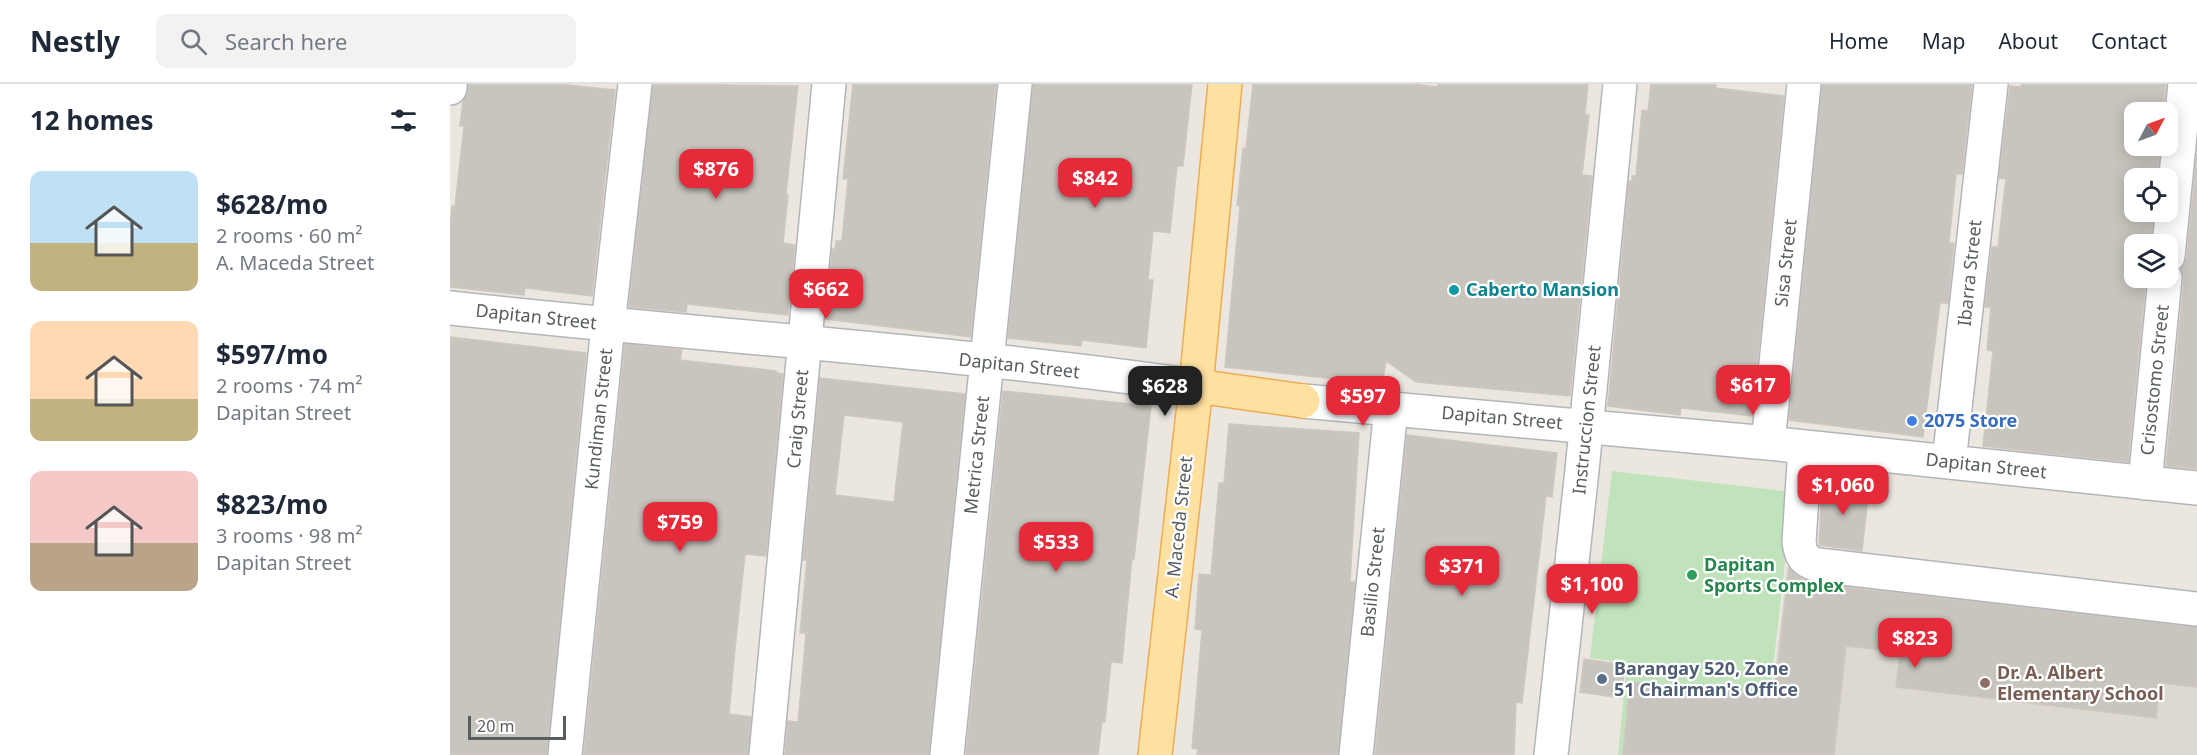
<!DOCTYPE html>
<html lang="en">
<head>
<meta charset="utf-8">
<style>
  :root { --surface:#fff; --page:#f2f2f3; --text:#1f2937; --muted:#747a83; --line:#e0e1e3; --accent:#e62a39 }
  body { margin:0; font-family:"Noto Sans",sans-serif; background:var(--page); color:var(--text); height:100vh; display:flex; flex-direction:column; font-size:22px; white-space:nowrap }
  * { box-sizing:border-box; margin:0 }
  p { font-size:20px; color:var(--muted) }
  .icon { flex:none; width:33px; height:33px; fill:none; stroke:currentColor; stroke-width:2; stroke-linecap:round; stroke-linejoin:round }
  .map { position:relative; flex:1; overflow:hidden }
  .drawer { display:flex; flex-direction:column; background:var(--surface); width:450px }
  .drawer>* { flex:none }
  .needle { width:39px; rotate:49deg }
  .controls { position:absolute; left:1674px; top:18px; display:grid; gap:12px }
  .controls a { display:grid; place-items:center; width:54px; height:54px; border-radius:12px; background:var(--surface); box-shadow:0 3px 15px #0003; font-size:30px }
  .scale { position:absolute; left:18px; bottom:15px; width:98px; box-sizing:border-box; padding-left:6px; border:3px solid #585d60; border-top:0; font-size:16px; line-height:21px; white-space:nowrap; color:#585d60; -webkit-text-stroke:4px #fff; paint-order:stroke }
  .price { position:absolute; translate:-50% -51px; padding:0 14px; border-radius:12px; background:var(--accent); color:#fff; font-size:20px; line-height:39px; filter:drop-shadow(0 2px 3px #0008) }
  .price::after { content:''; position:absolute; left:50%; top:36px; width:18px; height:14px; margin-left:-9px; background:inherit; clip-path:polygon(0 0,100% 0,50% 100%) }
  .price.on { background:#222; color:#fff }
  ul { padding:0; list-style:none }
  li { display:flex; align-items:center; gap:18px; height:150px; padding:0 30px }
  li span { display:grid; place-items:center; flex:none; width:168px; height:120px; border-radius:12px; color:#555 }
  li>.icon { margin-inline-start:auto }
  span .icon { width:72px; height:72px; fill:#fffc; stroke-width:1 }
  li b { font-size:26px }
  h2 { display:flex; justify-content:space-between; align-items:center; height:72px; padding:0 30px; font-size:26px }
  header { display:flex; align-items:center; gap:36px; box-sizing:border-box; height:84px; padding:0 30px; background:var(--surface); border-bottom:2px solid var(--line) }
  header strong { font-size:28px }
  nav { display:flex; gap:33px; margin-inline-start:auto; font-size:21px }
  .search { width:420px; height:54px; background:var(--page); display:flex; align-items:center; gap:15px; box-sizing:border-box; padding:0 21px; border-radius:12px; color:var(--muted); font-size:22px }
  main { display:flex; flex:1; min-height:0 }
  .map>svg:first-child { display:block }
  .education { fill:#ddd8d0 }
  .green { fill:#c1e3bb }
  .building { fill:#c8c4be; stroke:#d0c7be; stroke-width:1.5; fill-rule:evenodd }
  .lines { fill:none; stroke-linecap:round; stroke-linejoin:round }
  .minor-casing { stroke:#b2b6ba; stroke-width:36 }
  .major-casing { stroke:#efab54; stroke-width:36 }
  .minor { stroke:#fff; stroke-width:33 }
  .major { stroke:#fee0a1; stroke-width:33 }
  .culture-dot { fill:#0f9aa8; stroke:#fff; stroke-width:2 }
  .shop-dot { fill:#3f7fe0; stroke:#fff; stroke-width:2 }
  .leisure-dot { fill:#2e9e5b; stroke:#fff; stroke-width:2 }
  .service-dot { fill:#5c6f8a; stroke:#fff; stroke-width:2 }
  .education-dot { fill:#8d6e63; stroke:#fff; stroke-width:2 }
  .labels { text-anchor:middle; stroke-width:4.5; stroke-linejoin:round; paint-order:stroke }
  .street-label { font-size:18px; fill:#585d60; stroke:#fff }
  .culture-label { font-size:18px; font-weight:bold; fill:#0d838f; stroke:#fff; text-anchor:start }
  .shop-label { font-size:18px; font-weight:bold; fill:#366cbe; stroke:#fff; text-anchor:start }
  .leisure-label { font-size:18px; font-weight:bold; fill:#27864d; stroke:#fff; text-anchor:start }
  .service-label { font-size:18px; font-weight:bold; fill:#4e5e75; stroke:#fff; text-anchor:start }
  .education-label { font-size:18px; font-weight:bold; fill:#785e54; stroke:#fff; text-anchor:start }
</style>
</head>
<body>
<header>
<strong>Nestly</strong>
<div class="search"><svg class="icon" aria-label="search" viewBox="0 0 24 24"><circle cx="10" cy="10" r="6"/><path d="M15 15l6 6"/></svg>Search here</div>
<nav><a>Home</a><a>Map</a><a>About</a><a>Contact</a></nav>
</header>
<main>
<section class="drawer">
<h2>12 homes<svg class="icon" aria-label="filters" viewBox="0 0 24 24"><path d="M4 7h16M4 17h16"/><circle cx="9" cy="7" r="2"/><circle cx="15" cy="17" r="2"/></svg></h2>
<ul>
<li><span style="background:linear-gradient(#bfe0f5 60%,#c2b280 0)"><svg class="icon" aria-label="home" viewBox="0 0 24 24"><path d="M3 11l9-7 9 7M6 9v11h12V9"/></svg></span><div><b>$628/mo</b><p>2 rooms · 60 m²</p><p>A. Maceda Street</p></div></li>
<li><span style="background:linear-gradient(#ffd9b3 65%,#c2b280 0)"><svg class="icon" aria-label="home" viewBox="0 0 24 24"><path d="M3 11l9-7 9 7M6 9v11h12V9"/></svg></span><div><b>$597/mo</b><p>2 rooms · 74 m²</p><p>Dapitan Street</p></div></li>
<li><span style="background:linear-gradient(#f6c9c9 60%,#b9a48a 0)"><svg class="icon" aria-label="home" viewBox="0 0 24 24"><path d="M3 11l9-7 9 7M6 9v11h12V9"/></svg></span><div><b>$823/mo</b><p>3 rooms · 98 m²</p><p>Dapitan Street</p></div></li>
</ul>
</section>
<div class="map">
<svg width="1747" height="671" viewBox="0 0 1747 671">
  <rect width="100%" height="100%" fill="#ebe7df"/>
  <!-- education -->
  <path class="education" d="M1337 483 1747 526V671H1315Z"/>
  <!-- green -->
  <path class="green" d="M1162 387 1343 408 1313 671H1168L1177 579 1140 574Z"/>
  <!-- building -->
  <path class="building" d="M19 0H108L165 6 142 212 75 204 74 211 0 203V144L2 122H5L14 42H10L13 17 16 13Z
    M203 0 348 2 336 110 338 111 333 159 345 161 338 231 237 220 236 228 179 223Z
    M403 0H546L521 253 376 235 382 165H385L386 157H392L398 95H393Z
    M583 0H742L733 82H727L720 149 703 147 698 196H703L696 264 632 256 631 262 558 254Z
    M803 0H961L988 3V0H1138L1135 31H1139L1132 91 1142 92 1120 312 966 298 936 277 932 300 775 283 790 122 787 121 793 64 796 65Z
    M1201 0H1266V4L1334 12 1302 332 1231 324 1230 331 1158 322 1179 97H1182V92H1186L1192 26 1198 27Z
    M1372 0H1522L1512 90H1506L1499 159H1504L1498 219H1490L1473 353 1339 336Z
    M1572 0H1716L1713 28H1684V62H1710L1707 94H1684V128H1704L1700 160H1684V194H1696L1678 378 1533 362 1543 267 1537 266 1541 223H1535L1542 163H1548L1556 95 1549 94 1560 2 1571 3Z
    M1747 69V385L1716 382 1734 196 1731 185 1737 174Z
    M0 253 136 269 97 671H0Z
    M175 260 232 266 230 276 327 287 326 289 333 290 316 472 295 470 285 565 279 630 301 633 298 671H134Z
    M370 294 515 310 479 671H335L338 637 348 638 353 583 356 549H350L357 476H353ZM394 331 453 338 444 418 385 411Z
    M553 307 701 322 684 475 682 474 672 579 661 578 655 638H652L648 671H516Z
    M779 340 909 349 900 498H905L888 671H747L748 665 742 664 752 546 745 545 749 490 761 491 769 399H774Z
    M957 351 1107 369 1102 413 1096 412 1072 619 1066 618 1064 671H925Z
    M1372 399 1419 404 1412 467 1369 461Z
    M1339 484 1349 493 1366 500 1747 543V603L1710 599 1706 634 1446 603 1450 568 1396 562 1384 671H1173L1180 598 1324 613Z
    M1134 575 1175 581 1171 614 1130 608Z"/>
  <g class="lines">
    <defs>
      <path id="minor" d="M0 4V0
        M1718 172 1735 0
        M0 224C248 251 499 267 746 302
        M853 317 1318 359 1747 404
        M1318 359 1354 0
        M1355 363 1349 458C1351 472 1354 477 1368 481L1747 525
        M1499 378 1541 0
        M1695 399 1715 194
        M115 671 158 241 185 0
        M316 671 379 0
        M497 671 565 0
        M906 671 941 324
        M1101 671 1132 386 1170 0"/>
      <path id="major" d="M746 302 853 317
        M705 671 746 302 775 0"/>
    </defs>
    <!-- minor casing -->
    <use href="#minor" class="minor-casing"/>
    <!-- major casing -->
    <use href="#major" class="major-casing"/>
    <!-- minor -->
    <use href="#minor" class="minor"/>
    <!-- major -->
    <use href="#major" class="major"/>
  </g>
  <!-- markers -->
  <circle class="culture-dot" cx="1004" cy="206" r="6"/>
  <circle class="shop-dot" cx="1462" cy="337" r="6"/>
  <circle class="leisure-dot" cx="1242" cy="491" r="6"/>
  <circle class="service-dot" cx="1152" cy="595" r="6"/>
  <circle class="education-dot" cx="1535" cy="599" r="6"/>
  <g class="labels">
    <!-- street labels -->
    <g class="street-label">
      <text transform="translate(1336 179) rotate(-84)" y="6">Sisa Street</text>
      <text transform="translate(1520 189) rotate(-84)" y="6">Ibarra Street</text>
      <text transform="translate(86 233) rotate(6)" y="6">Dapitan Street</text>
      <text transform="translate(569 282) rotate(6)" y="6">Dapitan Street</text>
      <text transform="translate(1705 296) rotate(-84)" y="6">Crisostomo Street</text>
      <text transform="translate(1052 334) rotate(5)" y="6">Dapitan Street</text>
      <text transform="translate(149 335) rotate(-84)" y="6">Kundiman Street</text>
      <text transform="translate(348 335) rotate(-85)" y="6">Craig Street</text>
      <text transform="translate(1137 336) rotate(-84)" y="6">Instruccion Street</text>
      <text transform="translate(527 371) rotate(-84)" y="6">Metrica Street</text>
      <text transform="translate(1536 382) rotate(6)" y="6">Dapitan Street</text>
      <text transform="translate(729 443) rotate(-84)" y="6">A. Maceda Street</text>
      <text transform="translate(923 498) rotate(-84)" y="6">Basilio Street</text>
    </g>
    <!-- culture labels -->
    <g class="culture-label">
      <text x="1016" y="212">Caberto Mansion</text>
    </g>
    <!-- shop labels -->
    <g class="shop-label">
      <text x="1474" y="343">2075 Store</text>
    </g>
    <!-- leisure labels -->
    <g class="leisure-label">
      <text x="1254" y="487">Dapitan<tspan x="1254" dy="21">Sports Complex</tspan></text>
    </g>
    <!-- service labels -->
    <g class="service-label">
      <text x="1164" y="591">Barangay 520, Zone<tspan x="1164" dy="21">51 Chairman's Office</tspan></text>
    </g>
    <!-- education labels -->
    <g class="education-label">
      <text x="1547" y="595">Dr. A. Albert<tspan x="1547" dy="21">Elementary School</tspan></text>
    </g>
  </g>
</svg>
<div class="controls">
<a><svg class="needle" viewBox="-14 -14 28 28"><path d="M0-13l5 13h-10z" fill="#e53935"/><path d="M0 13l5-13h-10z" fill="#747a83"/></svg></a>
<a><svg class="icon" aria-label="locate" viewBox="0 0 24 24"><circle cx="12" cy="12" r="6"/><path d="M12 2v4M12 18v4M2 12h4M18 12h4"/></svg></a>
<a><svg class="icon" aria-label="layers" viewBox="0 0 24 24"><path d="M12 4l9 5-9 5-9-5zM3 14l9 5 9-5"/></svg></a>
</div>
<div class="scale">20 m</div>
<b class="price" style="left:266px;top:116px">$876</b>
<b class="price" style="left:645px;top:125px">$842</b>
<b class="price" style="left:376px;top:236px">$662</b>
<b class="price" style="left:1303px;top:332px">$617</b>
<b class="price on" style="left:715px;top:333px">$628</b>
<b class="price" style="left:913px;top:343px">$597</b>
<b class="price" style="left:1393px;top:432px">$1,060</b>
<b class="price" style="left:230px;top:469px">$759</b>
<b class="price" style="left:606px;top:489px">$533</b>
<b class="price" style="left:1012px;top:513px">$371</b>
<b class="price" style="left:1142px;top:531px">$1,100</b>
<b class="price" style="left:1465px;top:585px">$823</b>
</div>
</main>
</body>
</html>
